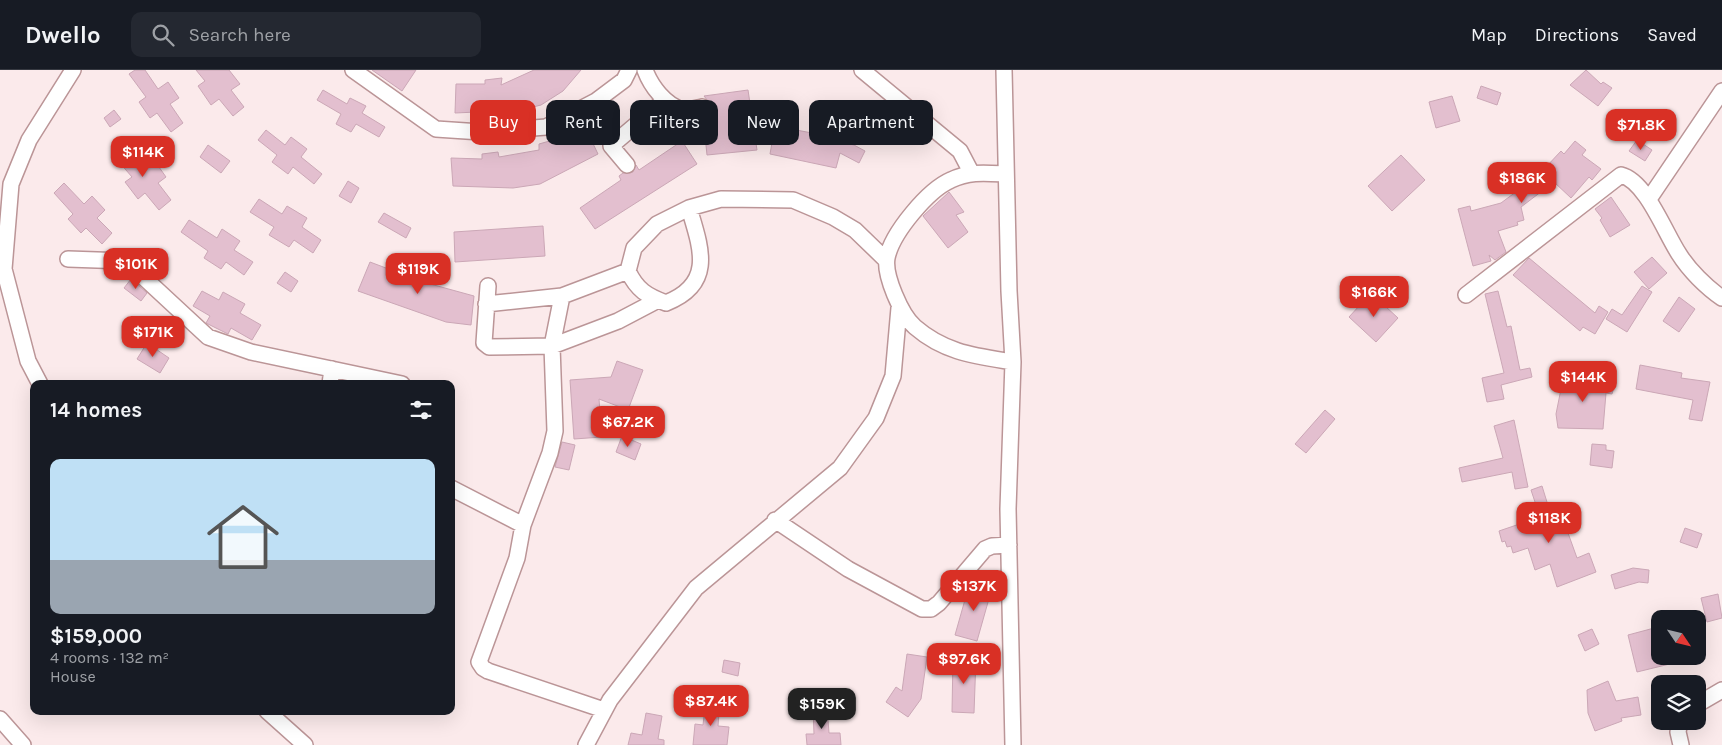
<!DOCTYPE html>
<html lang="en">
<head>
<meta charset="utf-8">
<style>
  :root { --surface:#171b24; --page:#242831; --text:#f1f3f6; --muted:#9ea1a6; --line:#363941; --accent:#d93025 }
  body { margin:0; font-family:Karla,sans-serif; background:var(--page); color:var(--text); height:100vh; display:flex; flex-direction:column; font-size:19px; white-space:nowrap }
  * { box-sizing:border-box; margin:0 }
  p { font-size:16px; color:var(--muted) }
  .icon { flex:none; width:28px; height:28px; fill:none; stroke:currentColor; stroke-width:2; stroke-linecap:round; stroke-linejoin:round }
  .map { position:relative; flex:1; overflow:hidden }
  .details { position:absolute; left:30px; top:310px; width:425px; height:335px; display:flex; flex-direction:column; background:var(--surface); border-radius:10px; box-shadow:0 5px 20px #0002 }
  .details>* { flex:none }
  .guide { position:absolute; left:470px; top:30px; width:475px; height:45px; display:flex; gap:10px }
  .needle { width:32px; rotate:125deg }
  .controls { position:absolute; left:1651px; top:540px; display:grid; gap:10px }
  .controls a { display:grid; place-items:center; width:55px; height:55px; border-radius:10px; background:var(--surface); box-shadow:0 5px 20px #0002; font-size:25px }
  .price { position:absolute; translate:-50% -42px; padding:0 11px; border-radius:10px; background:var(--accent); color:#fff; font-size:16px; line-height:32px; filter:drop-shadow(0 1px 2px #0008) }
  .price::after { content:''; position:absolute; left:50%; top:30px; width:15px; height:11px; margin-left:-8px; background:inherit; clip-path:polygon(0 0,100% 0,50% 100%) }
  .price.active { background:#222; color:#fff }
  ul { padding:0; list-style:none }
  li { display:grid; align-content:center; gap:10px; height:265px; padding:0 20px }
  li+li { border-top:1px solid var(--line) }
  li span { display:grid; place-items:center; height:155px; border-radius:10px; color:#555 }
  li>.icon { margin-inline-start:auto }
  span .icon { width:90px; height:90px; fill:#fffc; stroke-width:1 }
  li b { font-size:21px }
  h2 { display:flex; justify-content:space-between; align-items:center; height:60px; padding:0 20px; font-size:21px }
  .chip { padding:0 18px; border-radius:10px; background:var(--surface); box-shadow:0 5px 20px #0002; font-size:18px; line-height:45px }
  .chip.active { background:var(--accent); color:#fff }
  header { display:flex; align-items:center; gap:30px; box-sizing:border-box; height:70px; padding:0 25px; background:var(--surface); border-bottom:1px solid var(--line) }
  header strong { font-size:24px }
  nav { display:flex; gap:28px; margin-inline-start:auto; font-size:18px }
  .search { width:350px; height:45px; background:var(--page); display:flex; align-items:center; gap:12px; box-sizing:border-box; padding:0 18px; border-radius:10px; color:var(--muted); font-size:19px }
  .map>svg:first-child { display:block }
  .building { fill:#e3bfcf; stroke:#cba7b6 }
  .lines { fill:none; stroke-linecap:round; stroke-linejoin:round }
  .minor-casing { stroke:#bb9597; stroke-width:18 }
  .minor { stroke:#fff; stroke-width:15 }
</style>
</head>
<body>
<header>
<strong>Dwello</strong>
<div class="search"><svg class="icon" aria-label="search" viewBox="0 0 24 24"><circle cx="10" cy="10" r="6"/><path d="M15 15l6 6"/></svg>Search here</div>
<nav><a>Map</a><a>Directions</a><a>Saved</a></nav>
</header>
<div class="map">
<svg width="1722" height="675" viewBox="0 0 1722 675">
  <rect width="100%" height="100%" fill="#fbeaeb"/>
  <!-- building -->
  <path class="building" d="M135 0H145L158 19 168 12 179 28 170 34 183 53 171 62 157 43 150 48 139 32 146 27 129 4Z
    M196 0H229L240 14 231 20 244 37 233 46 219 29 211 35 198 16 205 11Z
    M372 0H416L402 21Z
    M534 0H581L563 21 541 35 521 40 455 43 456 14H485V10L502 8 501 15Z
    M1586 0 1601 14 1603 12 1612 18 1598 36 1570 15Z
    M1481 16 1501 23 1497 35 1477 28Z
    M323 20 347 34 350 28 366 36 362 43 385 57 379 67 356 54 351 62 336 54 341 44 317 30Z
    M748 20 757 80 707 85 704 56H708L706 45 711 40V35L704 26Z
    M1452 26 1460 51 1436 58 1429 32Z
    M826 37 837 43 824 68 854 75 865 81 859 93 840 83 836 98 770 84 775 56 812 63Z
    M114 40 121 49 110 57 104 48Z
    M895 49 913 61 907 70 889 58Z
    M585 57 598 84 540 114 513 118 453 116 451 88 482 89V84L498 82 499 87 539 80V74L553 70 555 73Z
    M266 60 285 75 291 67 307 79 301 87 322 104 314 114 293 97 288 104 272 92 277 85 258 70Z
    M1637 70 1652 80 1645 91 1629 81Z
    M682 71 697 94 595 159 580 138 621 110 619 106 623 103 633 102 636 95 639 100Z
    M1575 71 1586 80 1582 85 1601 99 1592 110 1589 107 1571 128 1554 112 1521 137 1524 150 1517 152 1518 155 1498 161 1506 182 1495 190 1489 185 1491 191 1473 196 1458 139 1470 136 1471 141 1501 133 1548 98 1546 97 1561 81 1564 84Z
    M125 75 144 97 154 90 166 107 158 113 171 130 159 140 145 123 138 129 125 112 132 107 113 85Z
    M208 75 230 91 221 103 200 87Z
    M1401 85 1425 110 1392 141 1368 116Z
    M348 111 359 118 351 133 339 126Z
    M64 113 84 134 92 126 105 140 97 148 112 163 102 174 86 158 81 163 68 149 73 144 54 123Z
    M949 122 964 142 956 145 968 162 948 178 923 146Z
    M1611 127 1630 155 1610 167 1600 150 1602 148 1595 139Z
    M259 129 282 144 287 136 307 148 302 157 321 170 313 183 294 170 289 177 269 165 274 157 250 142Z
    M384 143 411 158 406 168 378 152Z
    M189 150 217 168 222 159 240 171 234 180 253 192 244 205 226 192 221 199 204 188 208 181 181 162Z
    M543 156 545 186 455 192 454 162Z
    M1652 187 1667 203 1649 219 1634 202Z
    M1529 188 1595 243 1599 236 1608 242 1595 264 1583 257 1580 261 1513 205Z
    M370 192 423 212 474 226 471 255 446 252 358 221Z
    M285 202 298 211 291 222 277 213Z
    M131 209 147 223 141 231 124 218Z
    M1642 216 1652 222 1627 262 1606 249 1612 239 1622 245Z
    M202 221 219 230 223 222 245 234 240 243 261 255 252 270 231 258 228 264 206 253 210 246 193 236Z
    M1498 221 1507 257 1511 256 1520 300 1530 298 1532 307 1501 315 1504 329 1487 332 1482 308 1504 303 1485 224Z
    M1371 223 1398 248 1376 272 1349 247Z
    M1679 227 1695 239 1679 262 1663 251Z
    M147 273 169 288 160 303 137 289Z
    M617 291 643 300 628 340 599 329 602 367 574 369 570 310 611 307Z
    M1640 295 1682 303 1681 308 1710 312 1702 351 1689 349 1693 330 1636 319Z
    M1579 306 1615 313 1612 324 1606 323 1603 359 1558 358 1556 344 1563 309 1577 311Z
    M1325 340 1335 349 1306 383 1295 374Z
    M1514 350 1528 417 1515 419 1512 402 1462 412 1459 398 1503 388 1494 356Z
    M622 366 641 374 635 390 616 382Z
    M562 372 575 375 569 400 555 397Z
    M1592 374 1606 375V380L1614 381 1612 398 1590 395Z
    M1542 416 1551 445 1556 444 1559 452 1568 450 1572 462 1568 463 1577 488 1589 483 1596 502 1557 517 1550 494 1535 500 1528 478 1513 483 1511 476 1507 477 1505 471 1502 472 1499 461 1540 447 1531 420Z
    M1685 458 1702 464 1697 478 1680 472Z
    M1633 498 1649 500 1648 513 1639 512 1615 519 1611 505Z
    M970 512 992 518 977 571 955 565Z
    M1718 524 1722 548 1707 552 1701 528Z
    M1658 557 1660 586H1685L1686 590 1637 602 1628 565Z
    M1592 559 1599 574 1585 581 1578 565Z
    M907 584 927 587 921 629 908 647 886 632 896 617 902 621Z
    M953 587 976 588 974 643 952 642Z
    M724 590 740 593 738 606 722 602Z
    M1608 611 1616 631 1638 627 1641 645 1621 648 1622 651 1595 661 1588 643 1587 620Z
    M706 629 720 630 718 656 729 657 727 675H693L695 654 703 655Z
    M827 636 829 663H840L841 675H807L806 664H814L813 637Z
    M646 643 662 646 658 669 664 670V675H628L631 663 642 665Z"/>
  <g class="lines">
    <defs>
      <path id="minor" d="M353 0 436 59 481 62 546 57 596 31 624 10 629 0
        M645 0C651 16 665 35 683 40 688 41 697 38 702 37
        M862 0 960 81 971 102
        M1004 0 1009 221 1013 292 1008 439 1013 675
        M627 95 611 76 665 30
        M1006 104C986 103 969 101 951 110 928 120 892 163 887 188 884 205 901 245 915 257 945 283 976 286 1013 292
        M1649 129 1722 21
        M689 138C701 178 715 214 666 233 647 226 637 220 628 201L634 178 657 154 689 138 721 129 793 130 833 147 855 160 886 190
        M68 189 126 191 208 267 251 282 402 314
        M488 216 484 273 489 277 552 276 618 251 658 230
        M1466 225 1621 105C1646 111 1665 163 1679 184 1689 200 1706 217 1722 228
        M562 226 552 276 555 361 550 383 523 455 517 488 479 592 483 598 488 601 604 640
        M486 234 562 226 628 201
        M40 314 28 291 4 199 11 114 29 70 73 0
        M330 314 332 299
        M451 418 523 455
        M775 450 848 499 922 539H931L939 533 985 479 992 476 1009 475
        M1698 634 1722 620
        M267 641 305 675
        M0 649 23 675
        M1680 651 1678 662 1681 675
        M586 675 610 630 696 518 840 398 876 348 893 306 899 238"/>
    </defs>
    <!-- minor casing -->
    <use href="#minor" class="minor-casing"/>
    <!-- minor -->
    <use href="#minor" class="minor"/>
  </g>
</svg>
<div class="controls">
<a><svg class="needle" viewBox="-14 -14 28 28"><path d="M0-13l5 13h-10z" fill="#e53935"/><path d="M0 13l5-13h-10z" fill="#9ea1a6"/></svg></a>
<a><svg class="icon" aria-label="layers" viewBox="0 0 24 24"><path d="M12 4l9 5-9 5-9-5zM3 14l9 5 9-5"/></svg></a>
</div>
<b class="price" style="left:1641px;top:81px">$71.8K</b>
<b class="price" style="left:143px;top:108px">$114K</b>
<b class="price" style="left:1522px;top:134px">$186K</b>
<b class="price" style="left:136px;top:220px">$101K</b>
<b class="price" style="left:418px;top:225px">$119K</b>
<b class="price" style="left:1374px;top:248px">$166K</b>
<b class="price" style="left:153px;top:288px">$171K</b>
<b class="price" style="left:1583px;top:333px">$144K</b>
<b class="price" style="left:628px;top:378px">$67.2K</b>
<b class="price" style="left:1549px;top:474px">$118K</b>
<b class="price" style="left:974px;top:542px">$137K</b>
<b class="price" style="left:964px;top:615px">$97.6K</b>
<b class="price" style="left:711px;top:657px">$87.4K</b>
<b class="price active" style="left:822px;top:660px">$159K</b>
<div class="guide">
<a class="chip active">Buy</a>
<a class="chip">Rent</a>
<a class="chip">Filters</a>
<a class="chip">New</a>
<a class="chip">Apartment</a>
</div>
<section class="details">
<h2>14 homes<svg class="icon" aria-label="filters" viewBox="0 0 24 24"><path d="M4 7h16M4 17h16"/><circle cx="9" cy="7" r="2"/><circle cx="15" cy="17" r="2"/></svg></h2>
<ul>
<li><span style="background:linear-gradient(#bfe0f5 65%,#9aa5b1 0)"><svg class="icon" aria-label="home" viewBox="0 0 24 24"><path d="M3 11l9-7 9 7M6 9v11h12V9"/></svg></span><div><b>$159,000</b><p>4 rooms · 132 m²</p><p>House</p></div></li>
</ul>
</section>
</div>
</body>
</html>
